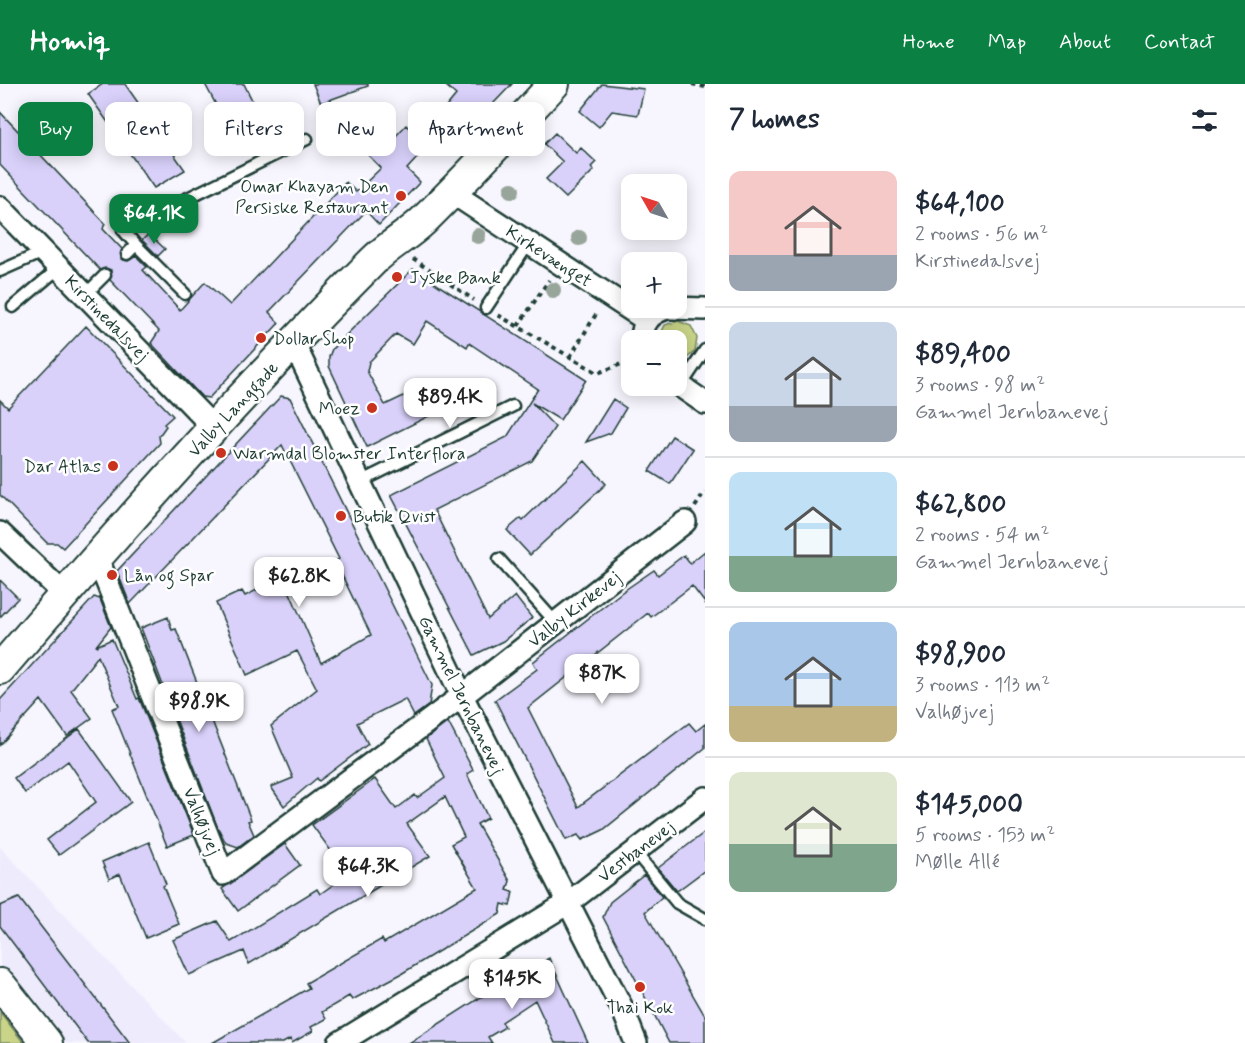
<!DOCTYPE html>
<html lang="en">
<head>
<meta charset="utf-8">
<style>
  :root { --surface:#fff; --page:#f2f2f3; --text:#1f2937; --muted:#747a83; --line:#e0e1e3; --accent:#0b8043 }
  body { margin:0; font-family:Mynerve,sans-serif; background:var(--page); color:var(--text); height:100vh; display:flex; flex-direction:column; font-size:22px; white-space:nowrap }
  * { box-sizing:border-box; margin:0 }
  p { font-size:20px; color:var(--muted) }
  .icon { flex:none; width:33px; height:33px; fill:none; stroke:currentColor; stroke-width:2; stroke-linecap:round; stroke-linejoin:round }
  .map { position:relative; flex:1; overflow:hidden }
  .side { display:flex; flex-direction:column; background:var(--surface); width:540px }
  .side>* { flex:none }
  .banner { position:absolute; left:18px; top:18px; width:570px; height:54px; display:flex; gap:12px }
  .needle { width:39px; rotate:309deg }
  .controls { position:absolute; left:621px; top:90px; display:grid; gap:12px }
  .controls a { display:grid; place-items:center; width:66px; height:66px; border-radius:12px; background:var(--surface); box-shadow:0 3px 15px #0003; font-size:30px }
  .price { position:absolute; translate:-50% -51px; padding:0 14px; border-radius:12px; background:#fff; color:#222; font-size:20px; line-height:39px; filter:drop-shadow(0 2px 3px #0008) }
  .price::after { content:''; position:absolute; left:50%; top:36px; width:18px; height:14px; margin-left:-9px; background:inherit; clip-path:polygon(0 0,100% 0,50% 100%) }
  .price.on { background:var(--accent); color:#fff }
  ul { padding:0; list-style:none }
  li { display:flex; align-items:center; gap:18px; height:150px; padding:0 24px }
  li+li { border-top:2px solid var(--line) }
  li span { display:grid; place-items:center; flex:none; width:168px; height:120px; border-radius:12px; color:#555 }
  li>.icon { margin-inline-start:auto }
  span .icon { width:72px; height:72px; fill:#fffc; stroke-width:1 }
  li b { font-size:26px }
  h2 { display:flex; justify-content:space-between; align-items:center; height:72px; padding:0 24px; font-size:26px }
  .chip { padding:0 21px; border-radius:12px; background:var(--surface); box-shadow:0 3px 15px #0003; font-size:21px; line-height:54px }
  .chip.on { background:var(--accent); color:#fff }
  header { display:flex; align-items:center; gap:36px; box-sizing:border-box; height:84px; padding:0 30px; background:var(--accent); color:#fff }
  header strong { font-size:28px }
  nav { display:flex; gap:33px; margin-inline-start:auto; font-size:21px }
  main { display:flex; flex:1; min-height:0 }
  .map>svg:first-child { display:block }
  .built { fill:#eeebfd }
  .green { fill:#c9d488; stroke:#74885e; stroke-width:1.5 }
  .building { fill:#d9d1fa; stroke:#1f3d34; stroke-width:1.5 }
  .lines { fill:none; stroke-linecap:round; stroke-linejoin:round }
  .lane-casing { stroke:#1f3d34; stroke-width:15 }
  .street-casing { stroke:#1f3d34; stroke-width:26 }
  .secondary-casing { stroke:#1f3d34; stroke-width:34 }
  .path { stroke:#1f3d34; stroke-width:4; stroke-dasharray:4.5 4.5; stroke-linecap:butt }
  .lane { stroke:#fff; stroke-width:10 }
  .street { stroke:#fff; stroke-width:21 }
  .secondary { stroke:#fff; stroke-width:30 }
  .tree { fill:#98a59a }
  .poi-dot { fill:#c8321e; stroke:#fff; stroke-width:2 }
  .labels { text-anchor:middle; stroke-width:5; stroke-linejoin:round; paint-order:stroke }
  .poi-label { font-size:18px; fill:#1f3d34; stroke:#fff; text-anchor:start }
  .street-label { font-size:18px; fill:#1f3d34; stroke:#fff }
</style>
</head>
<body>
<header>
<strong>Homiq</strong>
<nav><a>Home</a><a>Map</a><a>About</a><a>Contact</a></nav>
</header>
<main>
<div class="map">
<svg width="705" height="959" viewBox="0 0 705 959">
  <rect width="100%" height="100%" fill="#f7f6fe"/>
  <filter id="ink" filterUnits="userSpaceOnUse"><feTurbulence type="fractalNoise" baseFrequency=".0167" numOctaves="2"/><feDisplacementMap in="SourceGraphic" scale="12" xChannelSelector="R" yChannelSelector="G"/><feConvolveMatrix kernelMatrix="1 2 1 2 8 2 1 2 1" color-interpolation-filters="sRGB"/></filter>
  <g filter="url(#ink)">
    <!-- built -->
    <path class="built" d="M0 763 184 957 185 959H0Z"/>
    <!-- green -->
    <path class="green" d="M678 237 691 242 697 254 695 267 686 275 677 276 676 256H658L665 241Z
      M0 928 24 959H0Z"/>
    <!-- building -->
    <path class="building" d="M103 0H125L185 86 154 104 88 10Z
      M205 0H244L268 48 238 62Z
      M313 0H368V2L321 19Z
      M444 0H512L453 62 441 48 407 85 420 98 379 141 366 127 269 228 279 239 209 314 202 313 151 259 159 247 110 196 111 186 106 184 100 186 0 81V28L105 139 103 145 122 165 121 175 128 177 136 172 147 183 143 186 180 226 205 198 230 221 346 98 356 108 381 84 365 68 386 47 394 54 406 41 411 46 426 31 433 39 456 11Z
      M602 0 644 5 638 31 612 27 599 43 580 27Z
      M555 49 576 69 581 64 596 78 591 83 594 86 566 114 546 95 563 78 544 60Z
      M149 150 165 165 158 172 142 156Z
      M413 185 586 296 560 336 532 319 555 343 532 377 434 426 488 535 515 512 532 534 503 557 474 571 391 411 507 353 538 305 469 259 467 263 427 237 413 260 396 250 369 278 367 287 385 321 437 296 449 322 367 363 329 282V273L332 265Z
      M86 242 173 332 164 340 166 342 159 352 160 359 63 464 57 459H47L0 411V316L8 324Z
      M281 312 290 314 432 601 429 621 414 632 405 615 357 639 368 660 319 697 317 694 284 722 271 703 293 694 271 642 317 605 297 567 247 591 216 519 242 507 245 512 283 493 321 579 371 551 335 477 339 475 282 361 130 520 117 487Z
      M613 315 626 324 611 349 586 358Z
      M672 352 693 365 670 400 649 387Z
      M585 377 606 400 530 471 507 446 521 434 523 436Z
      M705 467V519L692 502 651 533 648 529 528 624 578 723 689 639 696 647 705 640V664L603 746 582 756 578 751 566 756 495 616 537 585 533 578 622 508 654 486 658 491 684 471 690 479Z
      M0 496 18 514 0 533Z
      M94 513 100 515 111 543 96 562 112 555 137 615 139 614 194 751 167 762 112 625 119 622 98 572 71 606 92 634 67 652 41 616 0 661V616Z
      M168 533 172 546 176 545 251 736 248 737 254 751 238 763 226 759 217 742 141 544Z
      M448 638 473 686 467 690 488 734 477 740 510 797 507 806 513 808 510 822 502 820 500 830 401 890 352 916 349 912 322 928 326 935 311 943 313 947 292 959 290 955 283 959H212L309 904 306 899 382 855 384 859 477 804 451 760 464 753 445 713 407 740 430 772 249 880 244 867 189 891 173 856 217 837 231 858 317 805 320 810 348 790 312 741 375 695 396 725 415 711 417 714 445 694 426 655Z
      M79 645 131 718 59 771 47 756 96 718 68 677 25 709 14 694Z
      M705 748V786L677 807 658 784Z
      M149 758 166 800 163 802 179 840 146 854 120 790 109 795 102 778Z
      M285 760 300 781 238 827 222 805Z
      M644 791 662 813 645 828 705 932V959H669L603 833 610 818Z
      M19 814 130 959H88L0 842V822Z
      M549 874 588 959H555L535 916 502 938 505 943 488 953 492 959H409L536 878 537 881Z"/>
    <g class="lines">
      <defs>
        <path id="lane" d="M136 161 185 210
          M127 170 136 161 123 146 307 55
          M0 187 43 168
          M85 211 105 191
          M13 223 59 184
          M486 224 529 159
          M681 302 705 266
          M358 399 513 322
          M499 475 556 539
          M635 768 677 819 705 835"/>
        <path id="street" d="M451 108 646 236
          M0 123 214 344
          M671 224 705 225
          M642 256C642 239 650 229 667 224
          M294 260 462 612 623 926 636 959
          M676 299 705 319
          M0 449 64 510
          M97 473 223 790 462 612 685 438
          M339 959 568 819 705 714"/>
        <path id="secondary" d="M0 585C120 445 243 307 373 177 388 162 407 152 423 137 468 93 511 46 554 0
          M0 900 47 959"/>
      </defs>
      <!-- lane casing -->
      <use href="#lane" class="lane-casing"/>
      <!-- street casing -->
      <use href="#street" class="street-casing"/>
      <!-- secondary casing -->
      <use href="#secondary" class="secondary-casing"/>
      <!-- path -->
      <path class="path" d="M692 0 705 3
        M413 175 474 216
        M498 231 598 289 632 276
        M518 242 549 196
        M570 273 598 227
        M695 423 705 408"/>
      <!-- lane -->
      <use href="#lane" class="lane"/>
      <!-- street -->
      <use href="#street" class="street"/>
      <!-- secondary -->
      <use href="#secondary" class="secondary"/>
    </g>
    <!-- trees -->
    <g class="tree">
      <circle cx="512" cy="106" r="8"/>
      <circle cx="478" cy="152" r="8"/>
      <circle cx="579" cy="154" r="8"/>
      <circle cx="553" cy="206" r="8"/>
    </g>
  </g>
  <!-- markers -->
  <g class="poi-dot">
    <circle cx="401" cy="112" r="6"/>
    <circle cx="397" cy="193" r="6"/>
    <circle cx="261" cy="254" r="6"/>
    <circle cx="372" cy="324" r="6"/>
    <circle cx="221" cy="369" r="6"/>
    <circle cx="113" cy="382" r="6"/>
    <circle cx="341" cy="432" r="6"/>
    <circle cx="112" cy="491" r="6"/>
    <circle cx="640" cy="903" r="6"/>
  </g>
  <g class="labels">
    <!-- poi labels -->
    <g class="poi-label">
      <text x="389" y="108" text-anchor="end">Omar Khayam Den<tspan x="389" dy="21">Persiske Restaurant</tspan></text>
      <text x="409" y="199">Jyske Bank</text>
      <text x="273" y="260">Dollar Shop</text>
      <text x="360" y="330" text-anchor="end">Moez</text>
      <text x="233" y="375">Warmdal Blomster Interflora</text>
      <text x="101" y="388" text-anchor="end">Dar Atlas</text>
      <text x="353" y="438">Butik Qvist</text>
      <text x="124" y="497">Lån og Spar</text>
      <text x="640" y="929" text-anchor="middle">Thai Kok</text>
    </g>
    <!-- street labels -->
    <g class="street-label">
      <text transform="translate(549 172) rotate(33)" y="6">Kirkevænget</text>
      <text transform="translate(107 234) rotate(46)" y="6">Kirstinedalsvej</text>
      <text transform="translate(233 325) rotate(-47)" y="6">Valby Langgade</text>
      <text transform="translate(574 525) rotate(-38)" y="6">Valby Kirkevej</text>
      <text transform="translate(462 611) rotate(64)" y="6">Gammel Jernbanevej</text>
      <text transform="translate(202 737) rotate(68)" y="6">Valhøjvej</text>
      <text transform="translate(636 767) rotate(-37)" y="6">Vestbanevej</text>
    </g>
  </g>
</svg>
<div class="controls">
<a><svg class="needle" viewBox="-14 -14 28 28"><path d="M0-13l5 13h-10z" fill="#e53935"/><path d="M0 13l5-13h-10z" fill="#747a83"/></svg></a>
<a>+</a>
<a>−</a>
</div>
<b class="price on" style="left:154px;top:161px">$64.1K</b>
<b class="price" style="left:450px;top:345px">$89.4K</b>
<b class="price" style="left:299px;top:524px">$62.8K</b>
<b class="price" style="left:602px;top:621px">$87K</b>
<b class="price" style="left:199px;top:649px">$98.9K</b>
<b class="price" style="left:368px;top:814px">$64.3K</b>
<b class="price" style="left:512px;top:926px">$145K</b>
<div class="banner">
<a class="chip on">Buy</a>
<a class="chip">Rent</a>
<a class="chip">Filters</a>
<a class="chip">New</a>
<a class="chip">Apartment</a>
</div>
</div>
<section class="side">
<h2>7 homes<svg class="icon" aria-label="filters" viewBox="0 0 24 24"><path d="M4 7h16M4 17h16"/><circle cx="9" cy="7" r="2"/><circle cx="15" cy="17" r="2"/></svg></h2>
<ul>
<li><span style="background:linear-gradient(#f6c9c9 70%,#9aa5b1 0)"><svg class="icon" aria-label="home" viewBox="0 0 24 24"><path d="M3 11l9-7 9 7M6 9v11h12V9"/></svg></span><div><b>$64,100</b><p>2 rooms · 56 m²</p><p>Kirstinedalsvej</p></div></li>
<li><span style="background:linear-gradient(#c9d6e8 70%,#9aa5b1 0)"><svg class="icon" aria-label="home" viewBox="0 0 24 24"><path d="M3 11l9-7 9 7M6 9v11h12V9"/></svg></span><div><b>$89,400</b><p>3 rooms · 98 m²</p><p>Gammel Jernbanevej</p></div></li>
<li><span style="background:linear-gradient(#bfe0f5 70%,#7fa58c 0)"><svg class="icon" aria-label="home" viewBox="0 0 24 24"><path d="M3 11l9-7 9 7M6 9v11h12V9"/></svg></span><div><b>$62,800</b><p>2 rooms · 54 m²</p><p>Gammel Jernbanevej</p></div></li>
<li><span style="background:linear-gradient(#a9c7e8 70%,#c2b280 0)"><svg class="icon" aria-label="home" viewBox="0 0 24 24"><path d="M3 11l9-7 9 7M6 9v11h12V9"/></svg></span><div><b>$98,900</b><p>3 rooms · 113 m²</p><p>Valhøjvej</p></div></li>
<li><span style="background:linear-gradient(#dfe7d0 60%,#7fa58c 0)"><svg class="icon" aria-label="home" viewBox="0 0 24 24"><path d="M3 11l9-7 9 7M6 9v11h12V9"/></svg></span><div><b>$145,000</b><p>5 rooms · 153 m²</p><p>Mølle Allé</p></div></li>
</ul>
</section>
</main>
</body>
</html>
